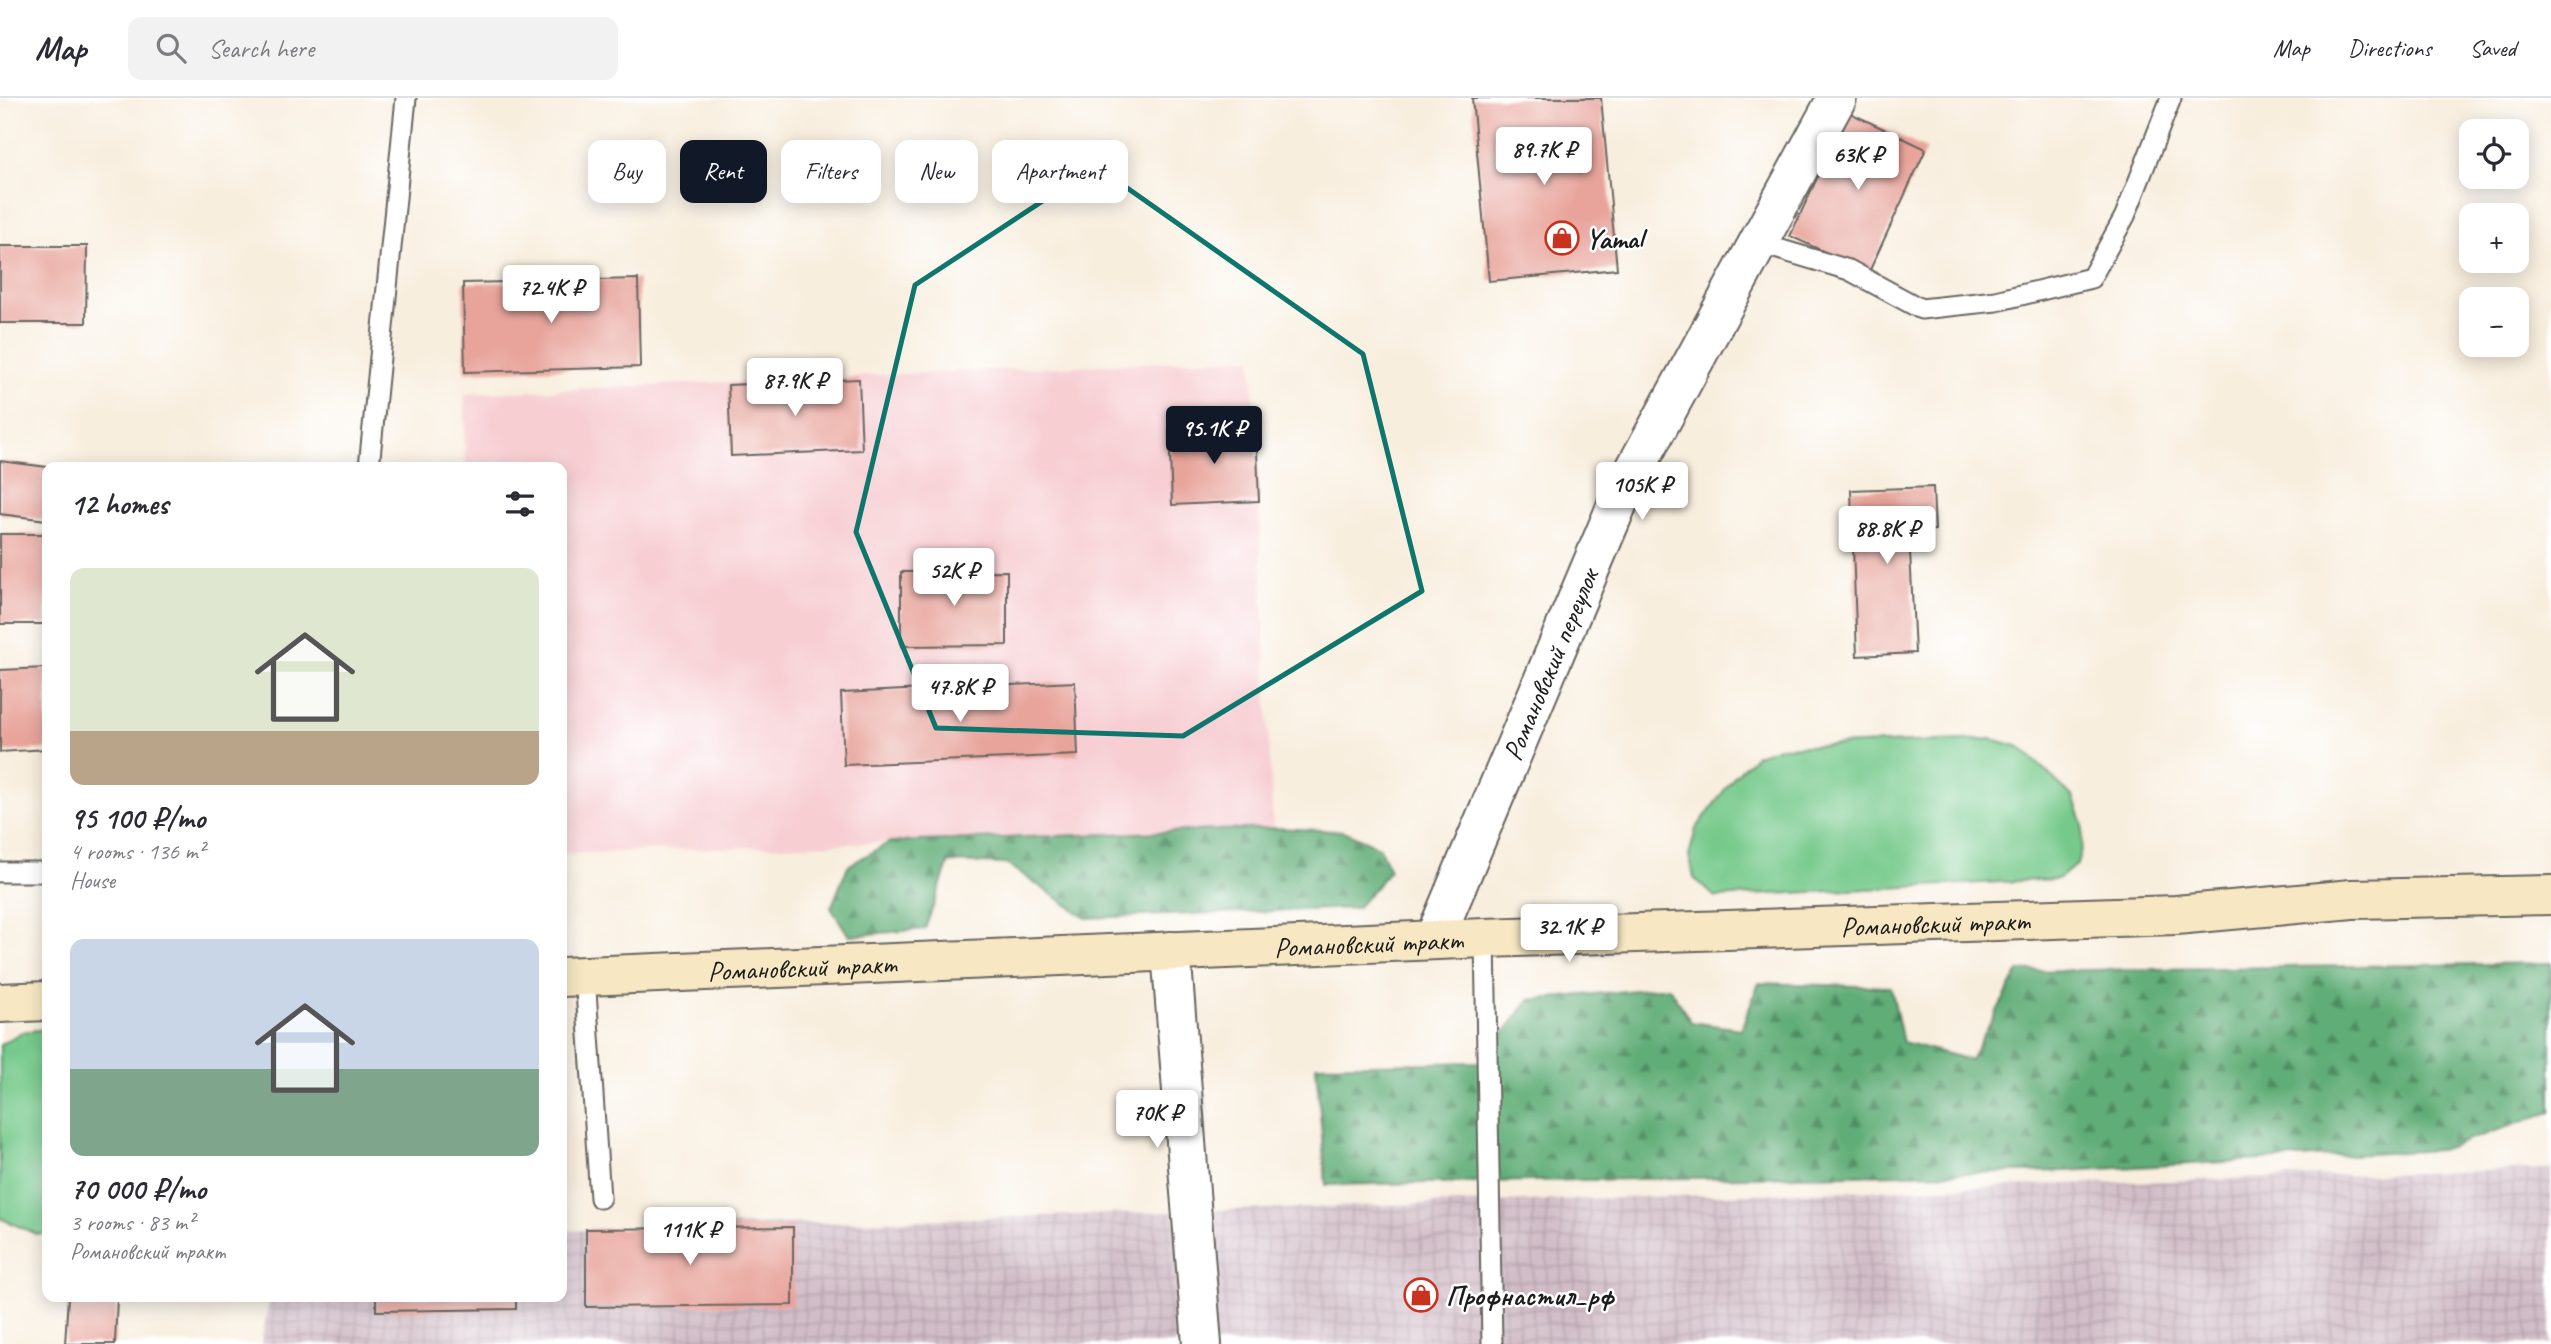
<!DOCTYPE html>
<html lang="en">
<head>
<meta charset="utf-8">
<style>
  :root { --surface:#fff; --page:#f2f2f3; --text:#2b2b33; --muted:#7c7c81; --line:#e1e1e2; --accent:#111827 }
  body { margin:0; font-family:Caveat,sans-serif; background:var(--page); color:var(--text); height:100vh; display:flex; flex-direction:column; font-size:26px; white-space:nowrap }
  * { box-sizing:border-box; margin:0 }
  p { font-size:23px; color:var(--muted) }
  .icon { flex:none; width:38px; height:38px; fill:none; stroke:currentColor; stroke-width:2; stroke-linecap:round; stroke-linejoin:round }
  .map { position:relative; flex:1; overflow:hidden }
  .side { position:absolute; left:42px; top:364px; width:525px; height:840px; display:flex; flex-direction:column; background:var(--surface); border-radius:14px; box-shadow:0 4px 18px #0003 }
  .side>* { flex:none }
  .top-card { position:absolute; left:588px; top:42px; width:665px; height:63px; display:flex; gap:14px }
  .tools { position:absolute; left:2459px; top:21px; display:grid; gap:14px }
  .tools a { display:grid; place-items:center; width:70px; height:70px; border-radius:14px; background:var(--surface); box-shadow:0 4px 18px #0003; font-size:35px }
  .price { position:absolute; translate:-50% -60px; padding:0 16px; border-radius:7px; background:#fff; color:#222; font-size:23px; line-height:46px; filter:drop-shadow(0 2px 4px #0008) }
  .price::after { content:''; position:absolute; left:50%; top:42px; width:21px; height:16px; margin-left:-10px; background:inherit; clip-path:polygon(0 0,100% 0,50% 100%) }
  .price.current { background:var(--accent); color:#fff }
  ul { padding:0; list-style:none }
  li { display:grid; align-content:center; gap:14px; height:371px; padding:0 28px }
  li span { display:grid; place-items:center; height:217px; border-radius:14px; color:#555 }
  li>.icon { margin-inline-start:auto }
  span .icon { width:126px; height:126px; fill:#fffc; stroke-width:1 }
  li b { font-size:30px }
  h2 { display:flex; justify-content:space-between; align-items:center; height:84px; padding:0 28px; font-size:30px }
  .tag { padding:0 24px; border-radius:14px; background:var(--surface); box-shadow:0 4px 18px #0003; font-size:24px; line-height:63px }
  .tag.current { background:var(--accent); color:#fff }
  header { display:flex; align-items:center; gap:42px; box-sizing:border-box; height:98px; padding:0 35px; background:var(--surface); border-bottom:2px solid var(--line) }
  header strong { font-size:33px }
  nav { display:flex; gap:38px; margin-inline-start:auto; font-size:24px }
  .search { width:490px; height:63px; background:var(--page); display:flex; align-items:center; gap:18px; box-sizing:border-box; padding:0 24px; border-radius:14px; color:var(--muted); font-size:26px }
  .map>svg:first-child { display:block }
  .built { fill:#f7cfd3 }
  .industrial { fill:url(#industrial-grid) }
  .grass { fill:#76c98b; stroke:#497254; stroke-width:2 }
  .forest { fill:url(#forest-firs); stroke:#3e644a; stroke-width:2 }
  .building { fill:#e8a49b }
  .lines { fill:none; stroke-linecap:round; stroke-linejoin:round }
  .lane-casing { stroke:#696660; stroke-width:23 }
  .street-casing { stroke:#696660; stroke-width:42 }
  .secondary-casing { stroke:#696660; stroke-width:42 }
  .lane { stroke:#fff; stroke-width:19 }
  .street { stroke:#fff; stroke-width:38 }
  .secondary { stroke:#f7e8c3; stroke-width:38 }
  .marked { fill:none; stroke:#0f766e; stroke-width:5; stroke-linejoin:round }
  .labels { text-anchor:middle; stroke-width:5; stroke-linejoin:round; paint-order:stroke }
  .poi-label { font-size:28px; font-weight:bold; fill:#1c1c1c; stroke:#fff; text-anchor:start }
  .street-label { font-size:28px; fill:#1c1c1c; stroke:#fff }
</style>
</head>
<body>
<header>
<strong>Map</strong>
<div class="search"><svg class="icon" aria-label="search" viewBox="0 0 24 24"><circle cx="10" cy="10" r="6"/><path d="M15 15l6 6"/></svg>Search here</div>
<nav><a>Map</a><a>Directions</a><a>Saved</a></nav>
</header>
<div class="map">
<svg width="2551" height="1246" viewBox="0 0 2551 1246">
  <defs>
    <pattern id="industrial-grid" width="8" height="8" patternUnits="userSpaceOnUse" patternTransform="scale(1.75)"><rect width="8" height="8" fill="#d2bdc7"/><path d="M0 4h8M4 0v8" fill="none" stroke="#b4a2aa"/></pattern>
    <pattern id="forest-firs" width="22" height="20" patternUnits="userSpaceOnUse" patternTransform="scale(1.75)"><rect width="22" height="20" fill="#60ad77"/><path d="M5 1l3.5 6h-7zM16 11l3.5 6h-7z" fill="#4e8c61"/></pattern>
  </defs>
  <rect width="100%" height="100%" fill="#fff"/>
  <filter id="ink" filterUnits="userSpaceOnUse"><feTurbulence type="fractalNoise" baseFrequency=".0143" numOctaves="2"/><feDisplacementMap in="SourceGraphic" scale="14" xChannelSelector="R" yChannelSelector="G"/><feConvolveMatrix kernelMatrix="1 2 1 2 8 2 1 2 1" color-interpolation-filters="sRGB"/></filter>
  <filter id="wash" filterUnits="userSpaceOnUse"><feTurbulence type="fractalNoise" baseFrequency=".00686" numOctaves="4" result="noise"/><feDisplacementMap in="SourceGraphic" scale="28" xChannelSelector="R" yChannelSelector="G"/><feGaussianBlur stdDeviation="1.57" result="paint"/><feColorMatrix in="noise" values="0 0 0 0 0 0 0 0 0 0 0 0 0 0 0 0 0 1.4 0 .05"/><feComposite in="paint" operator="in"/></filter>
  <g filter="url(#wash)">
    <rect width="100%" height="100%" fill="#f8eede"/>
    <!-- built -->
    <path class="built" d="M1252 260 1273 730 562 756V369H465V296Z"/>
    <!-- industrial -->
    <path class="industrial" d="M2551 1071V1246H261L270 1199H562V1133Z"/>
    <!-- grass -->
    <path class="grass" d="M1992 641 2020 649 2073 699 2083 726 2082 747 2077 767 2057 781 1715 799 1694 780 1689 758 1696 731 1734 679 1756 657 1779 649Z
      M47 931V1136H36L0 1120V947L22 934Z"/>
    <!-- forest -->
    <path class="forest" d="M1273 730 1344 733 1379 749 1390 772 1357 810 1086 820 1007 766 949 764 925 831 849 838 831 810 848 768 890 744Z
      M2551 865V1014L2440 1052 2064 1073 1326 1087 1316 967 1482 964 1529 902 1669 889 1691 924 1741 931 1759 885 1891 889 1903 944 1970 962 2019 873Z"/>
    <g id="blocks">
      <!-- building -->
      <path class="building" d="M1472 0H1601L1617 171 1489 183Z
        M1848 14 1926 51 1869 174 1790 138Z
        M0 148H87L86 225H0Z
        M638 181 640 269 465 274 463 185Z
        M859 281 862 352 731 358 728 287Z
        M1256 329 1259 403 1172 407 1169 332Z
        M0 363 47 369V422L0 416Z
        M1933 389 1935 432 1909 433 1915 555 1857 558 1851 392Z
        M0 436H47V526H0Z
        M1007 473V547L901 548V474Z
        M47 570V651L0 654V572Z
        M1075 584 1078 657 844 667 841 595Z
        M793 1129V1207L586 1209V1131Z
        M68 1199H117L115 1246H65Z
        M376 1199H516V1211L376 1213Z"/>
    </g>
  </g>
  <g filter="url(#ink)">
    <use href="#blocks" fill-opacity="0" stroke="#696660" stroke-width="2"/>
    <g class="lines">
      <defs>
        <path id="lane" d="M1758 145 1849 172 1921 211 1996 203 2091 180 2125 118 2171 0
          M369 369 406 0
          M0 774H47
          M1485 840 1492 1246
          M585 878 600 1100"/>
        <g id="street">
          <path id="s1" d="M1434 842 1622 395 1837 0"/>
          <path d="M1171 853 1202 1246"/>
        </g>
        <g id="secondary">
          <path id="s2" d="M562 879 1485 840 2176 817 2352 801 2551 797"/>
          <path d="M0 905 47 903"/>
        </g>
      </defs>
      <!-- lane casing -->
      <use href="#lane" class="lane-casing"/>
      <!-- street casing -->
      <use href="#street" class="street-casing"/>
      <!-- secondary casing -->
      <use href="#secondary" class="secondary-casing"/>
      <!-- lane -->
      <use href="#lane" class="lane"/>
      <!-- street -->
      <use href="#street" class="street"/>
      <!-- secondary -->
      <use href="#secondary" class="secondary"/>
    </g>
  </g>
  <!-- marked area -->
  <path class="marked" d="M1096 68 1363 256 1422 493 1183 638 936 630 856 434 915 187Z"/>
  <!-- icons -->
  <defs>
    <symbol id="shop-ring" viewBox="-11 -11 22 22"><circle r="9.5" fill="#fff" stroke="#c8321e" stroke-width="1.5"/><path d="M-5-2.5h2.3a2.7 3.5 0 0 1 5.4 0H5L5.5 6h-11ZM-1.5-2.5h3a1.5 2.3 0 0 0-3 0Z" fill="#c8321e"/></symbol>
  </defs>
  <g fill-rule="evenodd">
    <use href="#shop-ring" x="1543" y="121" width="38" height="38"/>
    <use href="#shop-ring" x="1402" y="1178" width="38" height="38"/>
  </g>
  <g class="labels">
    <!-- poi labels -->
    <g class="poi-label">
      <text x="1586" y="150">Yamal</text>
      <text x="1446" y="1207">Профнастил_рф</text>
    </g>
    <!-- street labels -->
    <g class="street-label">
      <text dy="10" stroke="none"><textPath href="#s1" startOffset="299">Романовский переулок</textPath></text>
      <text dy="10" stroke="none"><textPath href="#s2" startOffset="1374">Романовский тракт</textPath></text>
      <text dy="10" stroke="none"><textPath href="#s2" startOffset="807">Романовский тракт</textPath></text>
      <text dy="10" stroke="none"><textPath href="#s2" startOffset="240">Романовский тракт</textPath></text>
    </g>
  </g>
</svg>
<div class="tools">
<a><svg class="icon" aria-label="locate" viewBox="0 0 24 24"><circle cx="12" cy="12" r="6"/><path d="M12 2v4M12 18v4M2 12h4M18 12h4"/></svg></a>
<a>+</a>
<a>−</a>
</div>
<b class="price" style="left:1544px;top:89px">89.7K ₽</b>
<b class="price" style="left:1858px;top:94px">63K ₽</b>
<b class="price" style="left:551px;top:227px">72.4K ₽</b>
<b class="price" style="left:795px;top:320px">87.9K ₽</b>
<b class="price current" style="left:1214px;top:368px">95.1K ₽</b>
<b class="price" style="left:1642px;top:424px">105K ₽</b>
<b class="price" style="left:1887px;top:468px">88.8K ₽</b>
<b class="price" style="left:954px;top:510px">52K ₽</b>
<b class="price" style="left:960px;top:626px">47.8K ₽</b>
<b class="price" style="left:1569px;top:866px">32.1K ₽</b>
<b class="price" style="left:1157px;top:1052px">70K ₽</b>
<b class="price" style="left:690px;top:1169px">111K ₽</b>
<div class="top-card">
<a class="tag">Buy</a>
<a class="tag current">Rent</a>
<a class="tag">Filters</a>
<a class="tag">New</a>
<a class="tag">Apartment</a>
</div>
<section class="side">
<h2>12 homes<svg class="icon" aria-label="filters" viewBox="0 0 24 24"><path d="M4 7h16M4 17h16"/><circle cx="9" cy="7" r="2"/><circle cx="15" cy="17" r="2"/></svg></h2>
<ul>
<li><span style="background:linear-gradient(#dfe7d0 75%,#b9a48a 0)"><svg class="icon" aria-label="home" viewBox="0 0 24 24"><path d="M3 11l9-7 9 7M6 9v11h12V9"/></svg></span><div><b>95 100 ₽/mo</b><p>4 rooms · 136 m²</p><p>House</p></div></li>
<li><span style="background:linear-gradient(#c9d6e8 60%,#7fa58c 0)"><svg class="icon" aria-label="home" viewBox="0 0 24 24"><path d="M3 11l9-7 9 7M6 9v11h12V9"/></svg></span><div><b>70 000 ₽/mo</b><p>3 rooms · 83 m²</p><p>Романовский тракт</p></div></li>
</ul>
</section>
</div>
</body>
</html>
